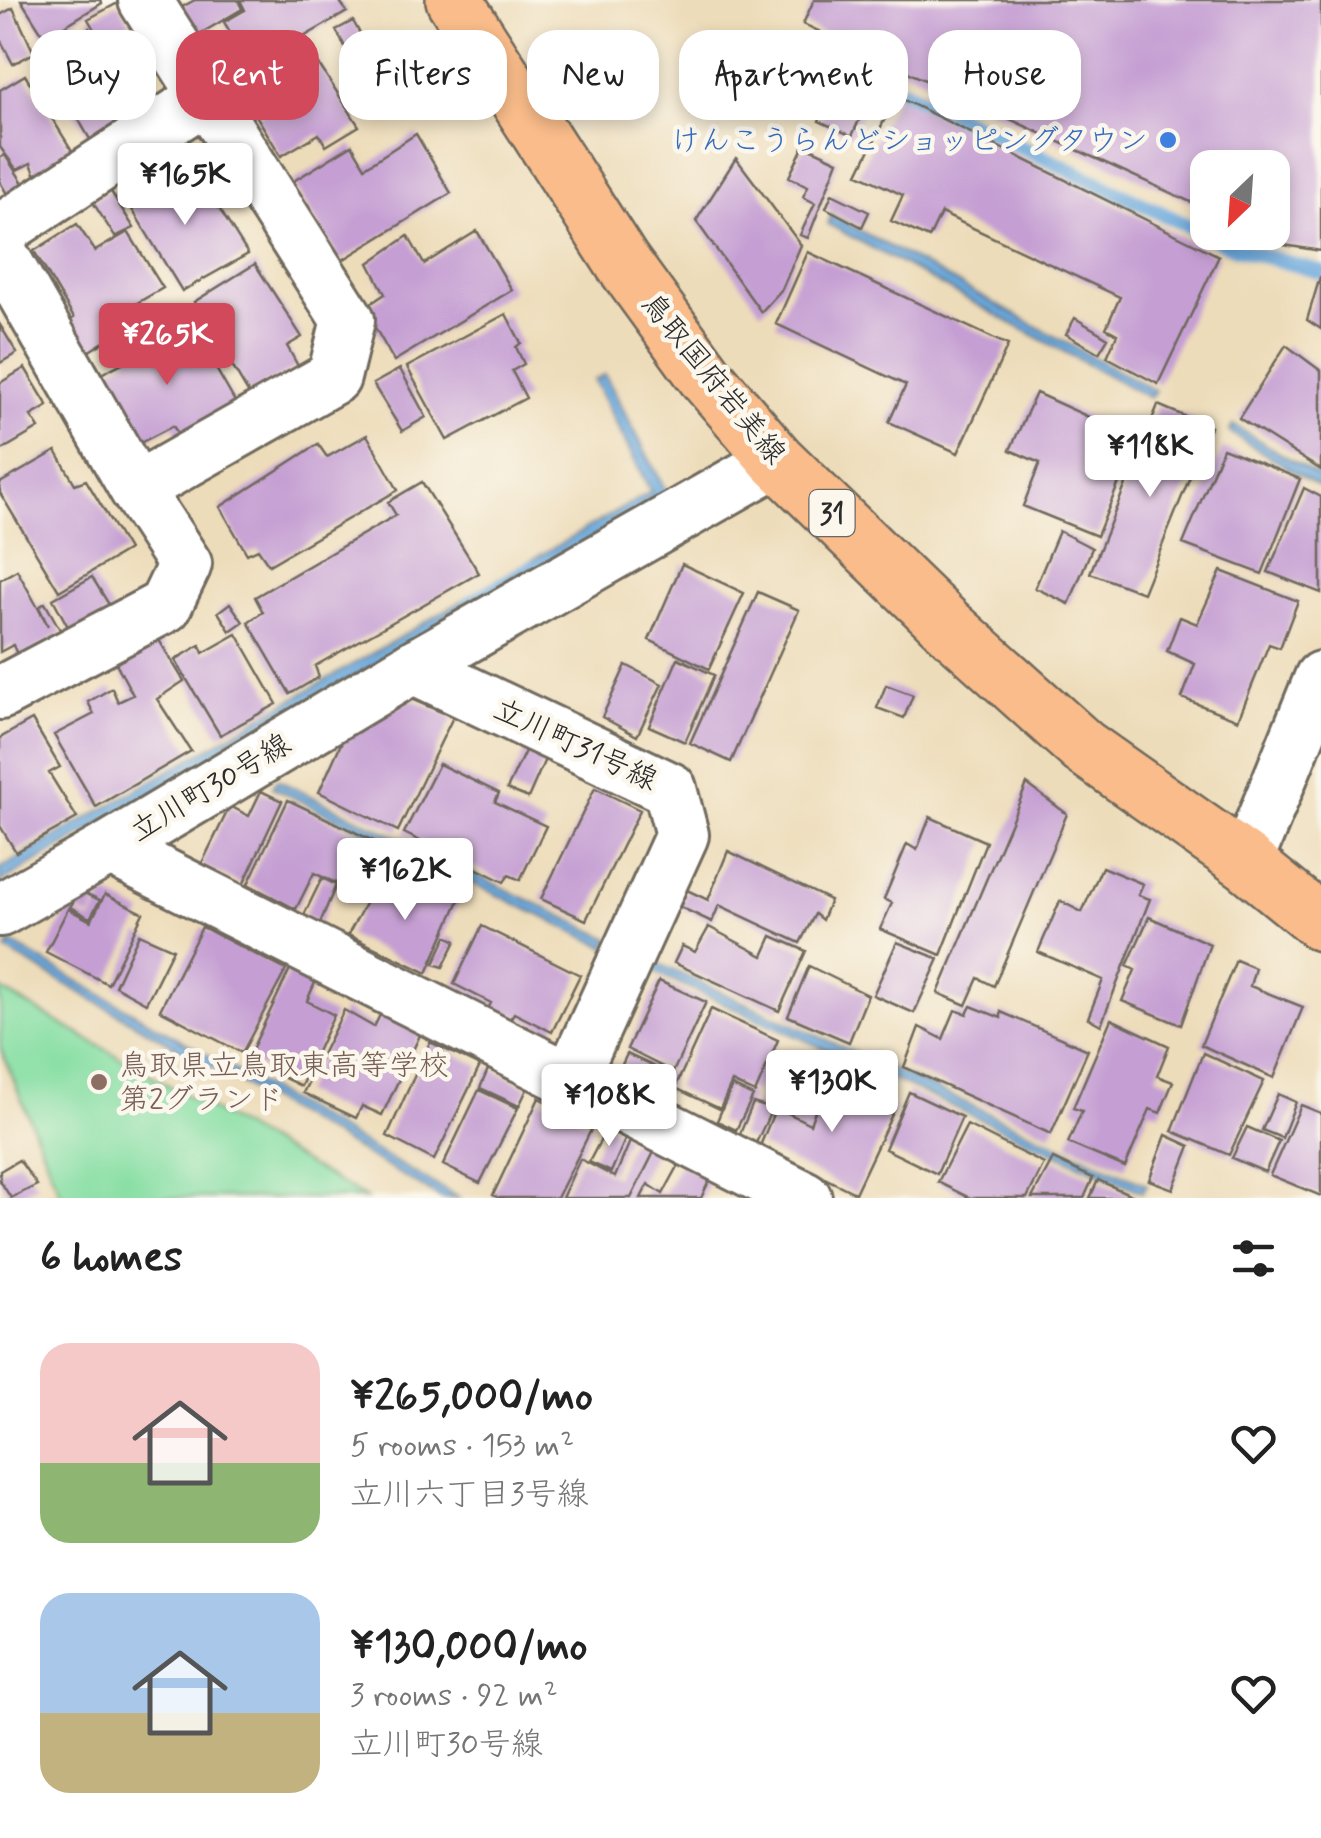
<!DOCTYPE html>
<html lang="en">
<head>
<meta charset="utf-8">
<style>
  :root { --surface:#fff; --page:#f2f2f2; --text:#222; --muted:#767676; --accent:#d1495b }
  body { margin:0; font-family:Mynerve,"Klee One",sans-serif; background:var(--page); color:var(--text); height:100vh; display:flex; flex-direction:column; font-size:38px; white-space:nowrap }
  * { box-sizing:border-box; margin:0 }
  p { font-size:32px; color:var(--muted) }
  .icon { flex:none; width:55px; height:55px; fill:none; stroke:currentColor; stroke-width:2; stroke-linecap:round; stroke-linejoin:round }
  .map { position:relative; height:1198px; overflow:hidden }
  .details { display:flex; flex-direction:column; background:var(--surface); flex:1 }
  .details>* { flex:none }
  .hud { position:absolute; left:30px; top:30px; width:1262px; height:90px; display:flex; gap:20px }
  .needle { width:65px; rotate:205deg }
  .fabs { position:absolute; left:1190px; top:150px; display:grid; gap:20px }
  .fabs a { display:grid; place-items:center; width:100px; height:100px; border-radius:20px; background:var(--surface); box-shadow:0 5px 15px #0003; font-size:50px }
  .price { position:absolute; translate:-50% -85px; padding:0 22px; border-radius:10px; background:#fff; color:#222; font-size:32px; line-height:65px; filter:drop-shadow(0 2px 5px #0008) }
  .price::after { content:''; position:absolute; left:50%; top:60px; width:30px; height:22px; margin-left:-15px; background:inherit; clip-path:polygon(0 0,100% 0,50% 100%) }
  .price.current { background:var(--accent); color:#fff }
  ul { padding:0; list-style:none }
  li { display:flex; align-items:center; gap:30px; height:250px; padding:0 40px }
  li span { display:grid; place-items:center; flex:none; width:280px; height:200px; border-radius:30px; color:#555 }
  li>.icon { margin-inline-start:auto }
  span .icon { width:120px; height:120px; fill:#fffc; stroke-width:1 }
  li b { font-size:42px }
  h2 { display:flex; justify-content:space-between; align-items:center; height:120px; padding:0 40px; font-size:42px }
  .pill { padding:0 35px; border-radius:30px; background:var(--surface); box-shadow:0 5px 15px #0003; font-size:35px; line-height:90px }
  .pill.current { background:var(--accent); color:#fff }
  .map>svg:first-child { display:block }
  .green { fill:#85dea3; stroke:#588467; stroke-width:2.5 }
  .water { fill:#6ba8dc; stroke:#4b6a84; stroke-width:2.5 }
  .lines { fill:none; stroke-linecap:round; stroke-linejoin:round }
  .stream { stroke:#6ba8dc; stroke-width:15 }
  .building { fill:#c59fd3 }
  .minor-casing { stroke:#6f695d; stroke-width:58 }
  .primary-casing { stroke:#6f695d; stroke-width:60 }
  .minor { stroke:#fff; stroke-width:52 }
  .primary { stroke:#f9bc8a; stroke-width:55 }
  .shop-dot { fill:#3f7fe0; stroke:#fbf7ec; stroke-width:4 }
  .education-dot { fill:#8d6e63; stroke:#fbf7ec; stroke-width:4 }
  .labels { text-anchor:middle; stroke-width:9; stroke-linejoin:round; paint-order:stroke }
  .shield { fill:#fbf7ec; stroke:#696865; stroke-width:2.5 }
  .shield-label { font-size:28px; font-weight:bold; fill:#2b2b2b }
  .shop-label { font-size:30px; fill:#366cbe; stroke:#fbf7ec; text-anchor:end }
  .street-label { font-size:30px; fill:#2b2b2b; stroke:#fbf7ec }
  .education-label { font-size:30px; fill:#785e54; stroke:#fbf7ec; text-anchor:start }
</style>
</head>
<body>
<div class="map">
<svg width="1321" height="1198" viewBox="0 0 1321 1198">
  <rect width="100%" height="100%" fill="#fbf7ec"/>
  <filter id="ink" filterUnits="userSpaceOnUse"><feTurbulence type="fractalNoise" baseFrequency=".01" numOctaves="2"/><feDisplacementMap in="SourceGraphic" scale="20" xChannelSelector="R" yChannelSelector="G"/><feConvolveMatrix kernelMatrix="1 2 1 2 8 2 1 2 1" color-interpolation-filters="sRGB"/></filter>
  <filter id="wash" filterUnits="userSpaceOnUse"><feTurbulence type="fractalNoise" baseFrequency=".0048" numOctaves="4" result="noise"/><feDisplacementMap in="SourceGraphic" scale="40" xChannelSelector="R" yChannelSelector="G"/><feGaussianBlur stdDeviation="2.25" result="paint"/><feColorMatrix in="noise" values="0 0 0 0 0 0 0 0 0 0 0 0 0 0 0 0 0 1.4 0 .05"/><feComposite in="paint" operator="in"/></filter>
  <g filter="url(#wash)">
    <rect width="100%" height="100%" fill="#eddcb9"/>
    <!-- green -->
    <path class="green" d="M0 989 366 1198H62L0 1047Z"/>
    <!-- water -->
    <path class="water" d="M831 215 1155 391 1150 398 828 224Z
      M605 375 668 495 521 580 513 571 651 492 594 380Z
      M1233 425 1321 478V488L1230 432Z
      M483 589 488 599 0 883V869Z
      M277 780 610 939 606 947 272 787Z
      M11 943 458 1198H442L6 950Z
      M652 961 1147 1185 1142 1192 648 969Z"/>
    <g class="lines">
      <!-- stream -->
      <path class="stream" d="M887 83 1235 248 1321 272
        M470 603 532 567"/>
    </g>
    <g id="blocks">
      <!-- building -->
      <path class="building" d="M21 0H100L102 3 45 38Z
        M195 0H238L242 9 198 35 182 7Z
        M240 0H339L347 12 251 67 224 22 245 10Z
        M814 0H1321V251L1284 245 1257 232H1272V168H1208V210L803 24Z
        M118 3 138 35 108 54 88 19Z
        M13 8 34 53 13 64 0 39V15Z
        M353 21 367 46 350 56 336 30Z
        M89 28 143 111 91 141 42 56Z
        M316 60 359 126 326 146 319 134 281 156 257 117 269 107 260 94Z
        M25 75 73 152 36 176 31 163 17 170 0 147V90Z
        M835 88 867 102 852 136 819 121Z
        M896 96 1219 256 1158 384 1107 357 1117 334 1106 328 1120 297 941 213 929 238 891 221 903 195 858 174Z
        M416 134 451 193 341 261 292 182 352 145 365 167Z
        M804 145 838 161 808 238 800 235 815 203 803 197 808 186 789 177Z
        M5 155 23 183 7 194 0 182V158Z
        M736 158 801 245 782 289 761 312 696 221Z
        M158 171 172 192 200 178 248 254 182 291 122 193Z
        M110 190 134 228 115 237 92 201Z
        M832 194 869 212 862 227 826 208Z
        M77 224 95 251 128 232 163 288 123 311 133 324 86 353 66 322 74 318 34 251Z
        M477 231 512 290 394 361 364 308 385 294 369 263 408 236 424 264Z
        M808 252 1008 345 958 453 889 422 906 385 776 324Z
        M255 264 302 337 287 346 298 366 249 394 194 302Z
        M1320 277H1321V329L1307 320Z
        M506 314 521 343 516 347 524 364 512 371 526 398 447 440 407 367Z
        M1075 318 1108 338 1099 353 1066 334Z
        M159 323 179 358 192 361 207 353 238 407 182 440 173 426 140 443 101 374 128 360 121 346Z
        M0 325 17 353 0 363Z
        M1286 345 1321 371V470L1239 418Z
        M25 368 48 406 31 416 39 428 0 451V383Z
        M400 369 426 417 402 431 373 384Z
        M1036 393 1137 439 1097 536 1023 506 1040 463 1010 450Z
        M1158 405 1210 427 1143 593 1090 573Z
        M367 435 398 490 269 565 258 549 247 554 220 507 318 444 327 457Z
        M1223 448 1300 479 1262 574 1183 544Z
        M56 451 75 484 86 480 128 550 59 591 0 493V483Z
        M422 482 479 573 315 666 319 677 290 694 248 622 263 612 255 597 396 515 388 502Z
        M1304 488 1321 497V593L1268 572Z
        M1059 531 1092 548 1069 604 1035 588Z
        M682 564 744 593 709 669 649 640Z
        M17 570 48 626 39 607 45 603 62 633 19 659 13 645 0 652V580Z
        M1221 571 1298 601 1280 648 1269 644 1238 720 1182 698 1195 664 1167 651 1180 617 1197 624Z
        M92 577 113 611 72 634 53 599Z
        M758 592 799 610 731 762 690 743Z
        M230 603 243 622 230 631 218 612Z
        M237 634 277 704 220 735 175 660 200 645 203 653Z
        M159 640 184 681 157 699 191 751 96 807 54 735 94 714 88 702 112 688 118 702 133 695 116 663Z
        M678 658 714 675 685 742 649 726Z
        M626 665 662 684 637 736 602 717Z
        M886 685 913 695 904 718 877 708Z
        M411 699 453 717 398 831 319 792 344 737Z
        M32 720 60 767 49 773 77 818 16 852 0 826V738Z
        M526 749 546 757 528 798 507 789Z
        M439 764 499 793 495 802 546 826 520 880 509 875 504 882 404 833Z
        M1027 784 1067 814 994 986 978 978 966 1005 938 993Z
        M595 788 640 810 586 920 541 899Z
        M261 791 282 801 243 885 201 865 230 806 249 816Z
        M288 800 382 845 359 894 314 873 296 909 248 884Z
        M930 817 986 842 941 955 880 929 892 903 884 899 907 844 917 850Z
        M728 851 830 900 822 920 815 914 800 943 719 905 712 922 680 907 687 890 708 900Z
        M1102 867 1143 884 1138 895 1150 899 1101 1025 1088 1018 1103 980 1038 952 1060 901 1082 912Z
        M322 878 336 885 320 923 304 915Z
        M378 880 421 899 429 884 460 898 427 973 348 935Z
        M80 891 100 900 90 918 70 907Z
        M105 894 143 913 108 984 46 952 68 909 91 921Z
        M1149 917 1210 944 1181 1025 1122 1001 1135 970 1127 966Z
        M482 926 580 975 552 1032 514 1013 510 1019 488 1009 491 1003 454 984Z
        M202 927 286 970 242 1053 160 1010Z
        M709 927 763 956 772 936 806 951 779 1011 674 963 682 946 695 952Z
        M139 934 173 949 146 1003 115 986Z
        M447 936 456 941 443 967 434 964Z
        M897 942 939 959 914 1013 873 995Z
        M1236 960 1255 968 1250 986 1303 1007 1274 1078 1201 1045Z
        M809 966 868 995 849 1042 788 1016Z
        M291 967 317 978 307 1001 334 1015 301 1086 247 1060Z
        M659 981 706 1002 673 1072 627 1049Z
        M971 1006 1001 1018V1012L1088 1050 1051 1134 904 1067 919 1027 943 1039 955 1010 967 1014Z
        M711 1009 778 1040 755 1093 732 1082 720 1109 675 1088Z
        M344 1010 374 1027 381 1013 421 1033 382 1115 362 1106 356 1118 303 1093Z
        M1111 1019 1169 1046 1157 1076 1173 1082 1160 1113 1150 1109 1125 1167 1068 1143 1082 1111 1073 1108Z
        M430 1042 480 1066 434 1160 387 1136Z
        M1203 1053 1264 1081 1229 1155 1172 1131Z
        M627 1054 672 1075 665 1093 620 1069Z
        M489 1067 528 1087 519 1106 480 1088Z
        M828 1077 895 1108 855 1193 760 1146 776 1107 810 1124Z
        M732 1086 753 1096 736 1130 717 1121Z
        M479 1090 518 1108 480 1183 443 1165Z
        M909 1092 962 1117 937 1174 885 1149Z
        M1278 1094 1296 1102 1282 1138 1262 1130Z
        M539 1098 593 1126 557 1198H499L493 1195Z
        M753 1103 772 1109 756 1143 739 1136Z
        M1301 1105 1321 1113V1196L1270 1175Z
        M967 1125 1044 1164 1027 1198H970L938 1182Z
        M608 1126 627 1135 611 1172 589 1162Z
        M1247 1127 1279 1141 1265 1172 1232 1158Z
        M1166 1135 1190 1146 1173 1189 1149 1180Z
        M631 1139 655 1150 631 1198H562L580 1159 615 1177Z
        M1053 1159 1093 1178 1084 1198H1032Z
        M19 1160 37 1185 11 1198 0 1181V1171Z
        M680 1163 710 1179 701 1198H641L648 1184 663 1194Z
        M1098 1180 1138 1198H1090Z"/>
    </g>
  </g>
  <g filter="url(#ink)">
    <use href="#blocks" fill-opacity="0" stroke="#6f695d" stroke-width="2.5"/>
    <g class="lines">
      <defs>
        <path id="minor" d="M0 231 204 98
          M0 252 136 489
          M777 460 413 667 110 848 805 1198
          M413 667 670 789 682 835 571 1079
          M0 693 165 606 185 564 136 489 334 377 348 320 145 0
          M1246 862 1321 678
          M0 910 110 848"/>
        <path id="primary" d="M454 0 622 262 705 376 777 460 945 623 1083 747 1246 862 1321 923"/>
      </defs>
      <!-- minor casing -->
      <use href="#minor" class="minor-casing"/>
      <!-- primary casing -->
      <use href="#primary" class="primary-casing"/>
      <!-- minor -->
      <use href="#minor" class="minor"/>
      <!-- primary -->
      <use href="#primary" class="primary"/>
    </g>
  </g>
  <!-- markers -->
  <circle class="shop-dot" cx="1168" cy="140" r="10"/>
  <circle class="education-dot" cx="99" cy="1082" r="10"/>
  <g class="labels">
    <!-- shield labels -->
    <rect class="shield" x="809.5" y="490" width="45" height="46" rx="8"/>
    <g class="shield-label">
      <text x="832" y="523">31</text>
    </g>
    <!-- shop labels -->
    <g class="shop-label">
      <text x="1148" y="150">けんこうらんどショッピングタウン</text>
    </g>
    <!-- street labels -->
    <g class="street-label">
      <text transform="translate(714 378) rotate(51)" y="10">鳥取国府岩美線</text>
      <text transform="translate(576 744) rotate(25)" y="10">立川町31号線</text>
      <text transform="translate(210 787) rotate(-31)" y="10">立川町30号線</text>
    </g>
    <!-- education labels -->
    <g class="education-label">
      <text x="119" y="1075">鳥取県立鳥取東高等学校<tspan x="119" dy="34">第2グランド</tspan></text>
    </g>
  </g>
</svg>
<div class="fabs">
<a><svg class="needle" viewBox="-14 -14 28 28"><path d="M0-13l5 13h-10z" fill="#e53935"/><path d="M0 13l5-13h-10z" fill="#767676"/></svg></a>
</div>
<b class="price" style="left:185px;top:228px">¥165K</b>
<b class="price current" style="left:167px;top:388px">¥265K</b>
<b class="price" style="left:1150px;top:500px">¥118K</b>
<b class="price" style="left:405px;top:923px">¥162K</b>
<b class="price" style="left:832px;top:1135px">¥130K</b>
<b class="price" style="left:609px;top:1149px">¥108K</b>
<div class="hud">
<a class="pill">Buy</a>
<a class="pill current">Rent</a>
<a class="pill">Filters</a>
<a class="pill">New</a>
<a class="pill">Apartment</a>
<a class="pill">House</a>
</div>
</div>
<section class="details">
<h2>6 homes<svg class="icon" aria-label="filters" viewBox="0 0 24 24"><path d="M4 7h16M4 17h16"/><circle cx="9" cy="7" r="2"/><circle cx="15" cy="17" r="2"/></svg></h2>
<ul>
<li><span style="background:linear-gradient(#f6c9c9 60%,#8fb573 0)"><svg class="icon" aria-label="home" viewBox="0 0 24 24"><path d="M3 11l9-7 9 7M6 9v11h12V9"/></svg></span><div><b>¥265,000/mo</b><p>5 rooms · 153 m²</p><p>立川六丁目3号線</p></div><svg class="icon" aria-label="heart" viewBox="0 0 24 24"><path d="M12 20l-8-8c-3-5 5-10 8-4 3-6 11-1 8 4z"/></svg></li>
<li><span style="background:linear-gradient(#a9c7e8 60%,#c2b280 0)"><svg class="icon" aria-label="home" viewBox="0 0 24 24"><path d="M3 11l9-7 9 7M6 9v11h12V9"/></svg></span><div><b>¥130,000/mo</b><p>3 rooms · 92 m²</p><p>立川町30号線</p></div><svg class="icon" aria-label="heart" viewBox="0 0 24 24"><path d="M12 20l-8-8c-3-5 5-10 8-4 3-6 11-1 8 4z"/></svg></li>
</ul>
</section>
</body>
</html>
